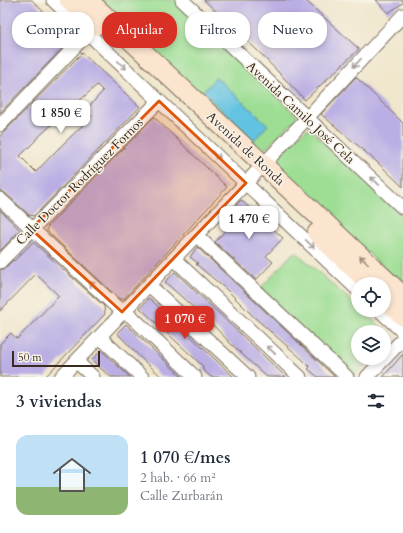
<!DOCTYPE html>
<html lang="es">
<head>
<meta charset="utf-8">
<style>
  :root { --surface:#fff; --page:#f2f2f3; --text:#1f2937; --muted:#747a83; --line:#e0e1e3; --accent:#d93025 }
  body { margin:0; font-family:Cardo,serif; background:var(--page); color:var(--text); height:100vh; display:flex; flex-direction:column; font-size:15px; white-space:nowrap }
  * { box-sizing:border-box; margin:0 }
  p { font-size:13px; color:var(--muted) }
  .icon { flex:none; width:22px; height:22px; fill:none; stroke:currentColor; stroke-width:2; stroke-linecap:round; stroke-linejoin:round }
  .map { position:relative; height:377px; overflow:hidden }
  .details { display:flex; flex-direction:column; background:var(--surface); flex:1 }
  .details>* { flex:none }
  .banner { position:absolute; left:12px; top:12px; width:379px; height:36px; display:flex; gap:8px }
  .tools { position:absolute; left:351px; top:277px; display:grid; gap:8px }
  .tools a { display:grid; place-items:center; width:40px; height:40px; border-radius:50%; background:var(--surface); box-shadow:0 2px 6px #0003; font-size:20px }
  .scale { position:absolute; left:12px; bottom:10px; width:88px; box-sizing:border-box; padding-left:4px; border:2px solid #3b2a1e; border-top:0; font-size:11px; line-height:14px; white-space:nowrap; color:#3b2a1e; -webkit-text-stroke:3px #f7f3e8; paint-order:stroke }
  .price { position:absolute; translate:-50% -34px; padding:0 9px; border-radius:8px; background:#fff; color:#222; font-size:13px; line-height:26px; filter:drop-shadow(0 1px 2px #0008) }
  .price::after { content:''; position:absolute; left:50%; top:24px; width:12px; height:9px; margin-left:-6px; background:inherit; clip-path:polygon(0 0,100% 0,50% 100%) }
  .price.selected { background:var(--accent); color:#fff }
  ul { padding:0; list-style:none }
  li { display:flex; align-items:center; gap:12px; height:100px; padding:0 16px }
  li+li { border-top:1px solid var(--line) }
  li span { display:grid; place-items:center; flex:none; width:112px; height:80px; border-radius:12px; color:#555 }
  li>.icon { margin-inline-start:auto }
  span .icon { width:48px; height:48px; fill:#fffc; stroke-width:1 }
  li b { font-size:17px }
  h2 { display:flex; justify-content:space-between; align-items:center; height:48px; padding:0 16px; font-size:17px }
  .pill { padding:0 14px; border-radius:16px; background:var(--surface); box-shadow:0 2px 6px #0003; font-size:14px; line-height:36px }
  .pill.selected { background:var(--accent); color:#fff }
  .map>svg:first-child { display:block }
  .green { fill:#9ede94; stroke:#6c8459 }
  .water { fill:#63c3e2; stroke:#4f7680 }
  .building { fill:#baaee4; fill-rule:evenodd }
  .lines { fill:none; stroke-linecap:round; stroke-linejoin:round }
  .street-casing { stroke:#7a6c5b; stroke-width:15 }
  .secondary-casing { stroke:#7a6c5b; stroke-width:21 }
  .street { stroke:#fff; stroke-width:13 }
  .secondary { stroke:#fbe5cf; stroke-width:19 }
  .oneway { stroke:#a79f9a }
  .oneway2 { stroke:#9b8876 }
  .marked { fill:#df570d; fill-opacity:0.2; stroke:#df570d; stroke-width:3; stroke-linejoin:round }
  .labels { text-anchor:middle; stroke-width:3; stroke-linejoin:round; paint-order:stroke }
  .street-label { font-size:13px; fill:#3b2a1e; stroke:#f7f3e8 }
</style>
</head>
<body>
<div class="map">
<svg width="403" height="377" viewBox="0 0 403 377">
  <rect width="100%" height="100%" fill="#f7f3e8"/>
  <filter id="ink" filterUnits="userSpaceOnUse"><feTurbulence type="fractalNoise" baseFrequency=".025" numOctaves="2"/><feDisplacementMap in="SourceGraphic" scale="8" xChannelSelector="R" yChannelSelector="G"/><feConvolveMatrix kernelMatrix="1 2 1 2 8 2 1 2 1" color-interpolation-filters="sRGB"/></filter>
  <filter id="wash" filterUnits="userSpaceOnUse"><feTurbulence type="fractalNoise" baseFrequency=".012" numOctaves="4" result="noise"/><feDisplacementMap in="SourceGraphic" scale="16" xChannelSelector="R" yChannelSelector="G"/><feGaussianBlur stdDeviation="0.9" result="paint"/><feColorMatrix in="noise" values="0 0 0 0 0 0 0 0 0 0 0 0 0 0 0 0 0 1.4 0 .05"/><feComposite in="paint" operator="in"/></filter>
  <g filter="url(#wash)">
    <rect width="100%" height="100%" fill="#f0e6cc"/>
    <!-- green -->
    <path class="green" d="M100 0H175L297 116V118L263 151 260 150Z
      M310 129 403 217V287L273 161 305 130Z
      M296 252 358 307V310H361L390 335 391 339 384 345V332H358V358H372L353 377 260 289 293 253Z"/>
    <!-- water -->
    <path class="water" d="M216 77 268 125 254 140 203 92Z"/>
    <g id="blocks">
      <!-- building -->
      <path class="building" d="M0 0H32L55 24 72 38 0 113Z
        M204 0H305L359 49 305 100 258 51Z
        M376 0H403V3L388 13Z
        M82 53 140 107 34 216 29 215 5 193 0 191V136ZM97 85 103 91 86 110 92 116 54 153 36 172 20 156 36 140H35L59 118 76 100 78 102Z
        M356 77 403 123V187L377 162 321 114Z
        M154 117 227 187 124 299H119L47 231V227Z
        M241 200 283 238 266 256 273 262 256 280 215 242 234 221 227 215Z
        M0 210 20 230 0 251Z
        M33 242 104 306 105 314 45 377H0V344L11 333 17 339 59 296 36 274 0 311V270L5 268 13 260 14 261Z
        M197 247 335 377H318L308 369 310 367 302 359 255 318 227 290 196 264 198 263 190 257Z
        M175 272 211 306 286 377H267L231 344 214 326 165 282Z
        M149 298 169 316 234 377H211L202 369 204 367 140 308Z
        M126 324 145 342 182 377H162L141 358 117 333Z
        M101 350 119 367 130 377H111L99 367 92 360Z
        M403 354V377H383Z"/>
    </g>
  </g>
  <g filter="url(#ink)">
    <use href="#blocks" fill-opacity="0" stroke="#7a6c5b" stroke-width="1"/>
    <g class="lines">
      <defs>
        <path id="street" d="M53 0 358 290
          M182 0 403 208
          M0 125 88 33
          M0 199 122 312 131 316 195 377
          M196 235 347 377
          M174 259 300 377
          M0 262 159 101
          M149 285 248 377
          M379 310 403 332
          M100 337 142 377
          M76 361 93 377
          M61 377 264 164 403 15
          M367 377 403 339"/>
        <path id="secondary" d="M69 0 96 25
          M88 0 403 296
          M317 233 370 284
          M384 298 403 316"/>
      </defs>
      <!-- street casing -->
      <use href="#street" class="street-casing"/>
      <!-- secondary casing -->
      <use href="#secondary" class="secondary-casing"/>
      <!-- street -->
      <use href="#street" class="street"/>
      <!-- secondary -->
      <use href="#secondary" class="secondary"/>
    </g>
    <!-- one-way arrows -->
    <defs><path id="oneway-shaft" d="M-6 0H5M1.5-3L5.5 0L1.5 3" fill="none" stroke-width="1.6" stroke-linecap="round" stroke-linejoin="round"/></defs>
    <g class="oneway">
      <use href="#oneway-shaft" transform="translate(357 63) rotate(133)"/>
      <use href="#oneway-shaft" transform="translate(122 65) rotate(44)"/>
      <use href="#oneway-shaft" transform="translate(216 155) rotate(44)"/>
      <use href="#oneway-shaft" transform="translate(375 181) rotate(-137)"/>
      <use href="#oneway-shaft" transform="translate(310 244) rotate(44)"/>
      <use href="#oneway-shaft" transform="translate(94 286) rotate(-138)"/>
      <use href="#oneway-shaft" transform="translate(271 350) rotate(-137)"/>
    </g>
    <use class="oneway2" href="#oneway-shaft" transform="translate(364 260) rotate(-137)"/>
  </g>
  <!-- marked area -->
  <path class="marked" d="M159 101 246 183 122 312 31 229Z"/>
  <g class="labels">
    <!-- street labels -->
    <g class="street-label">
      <text transform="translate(301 112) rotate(43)" y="5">Avenida Camilo José Cela</text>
      <text transform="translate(246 148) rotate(43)" y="5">Avenida de Ronda</text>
      <text transform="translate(79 181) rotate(-45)" y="5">Calle Doctor Rodríguez Fornos</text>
    </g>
  </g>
</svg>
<div class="tools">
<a><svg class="icon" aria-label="locate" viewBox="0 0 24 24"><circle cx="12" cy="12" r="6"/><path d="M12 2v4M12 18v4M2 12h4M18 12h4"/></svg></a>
<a><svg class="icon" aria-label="layers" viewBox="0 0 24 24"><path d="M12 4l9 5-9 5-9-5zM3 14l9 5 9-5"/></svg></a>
</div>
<div class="scale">50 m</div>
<b class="price" style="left:61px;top:134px">1 850 €</b>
<b class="price" style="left:249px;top:240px">1 470 €</b>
<b class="price selected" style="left:185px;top:340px">1 070 €</b>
<div class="banner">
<a class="pill">Comprar</a>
<a class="pill selected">Alquilar</a>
<a class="pill">Filtros</a>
<a class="pill">Nuevo</a>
</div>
</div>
<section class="details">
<h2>3 viviendas<svg class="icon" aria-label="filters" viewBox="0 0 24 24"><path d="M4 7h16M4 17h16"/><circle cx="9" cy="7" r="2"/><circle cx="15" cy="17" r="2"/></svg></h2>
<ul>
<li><span style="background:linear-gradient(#bfe0f5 65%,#8fb573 0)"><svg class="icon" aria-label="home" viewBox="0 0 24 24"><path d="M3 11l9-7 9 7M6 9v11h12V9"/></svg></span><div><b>1 070 €/mes</b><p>2 hab. · 66 m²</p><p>Calle Zurbarán</p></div></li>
</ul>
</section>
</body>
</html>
